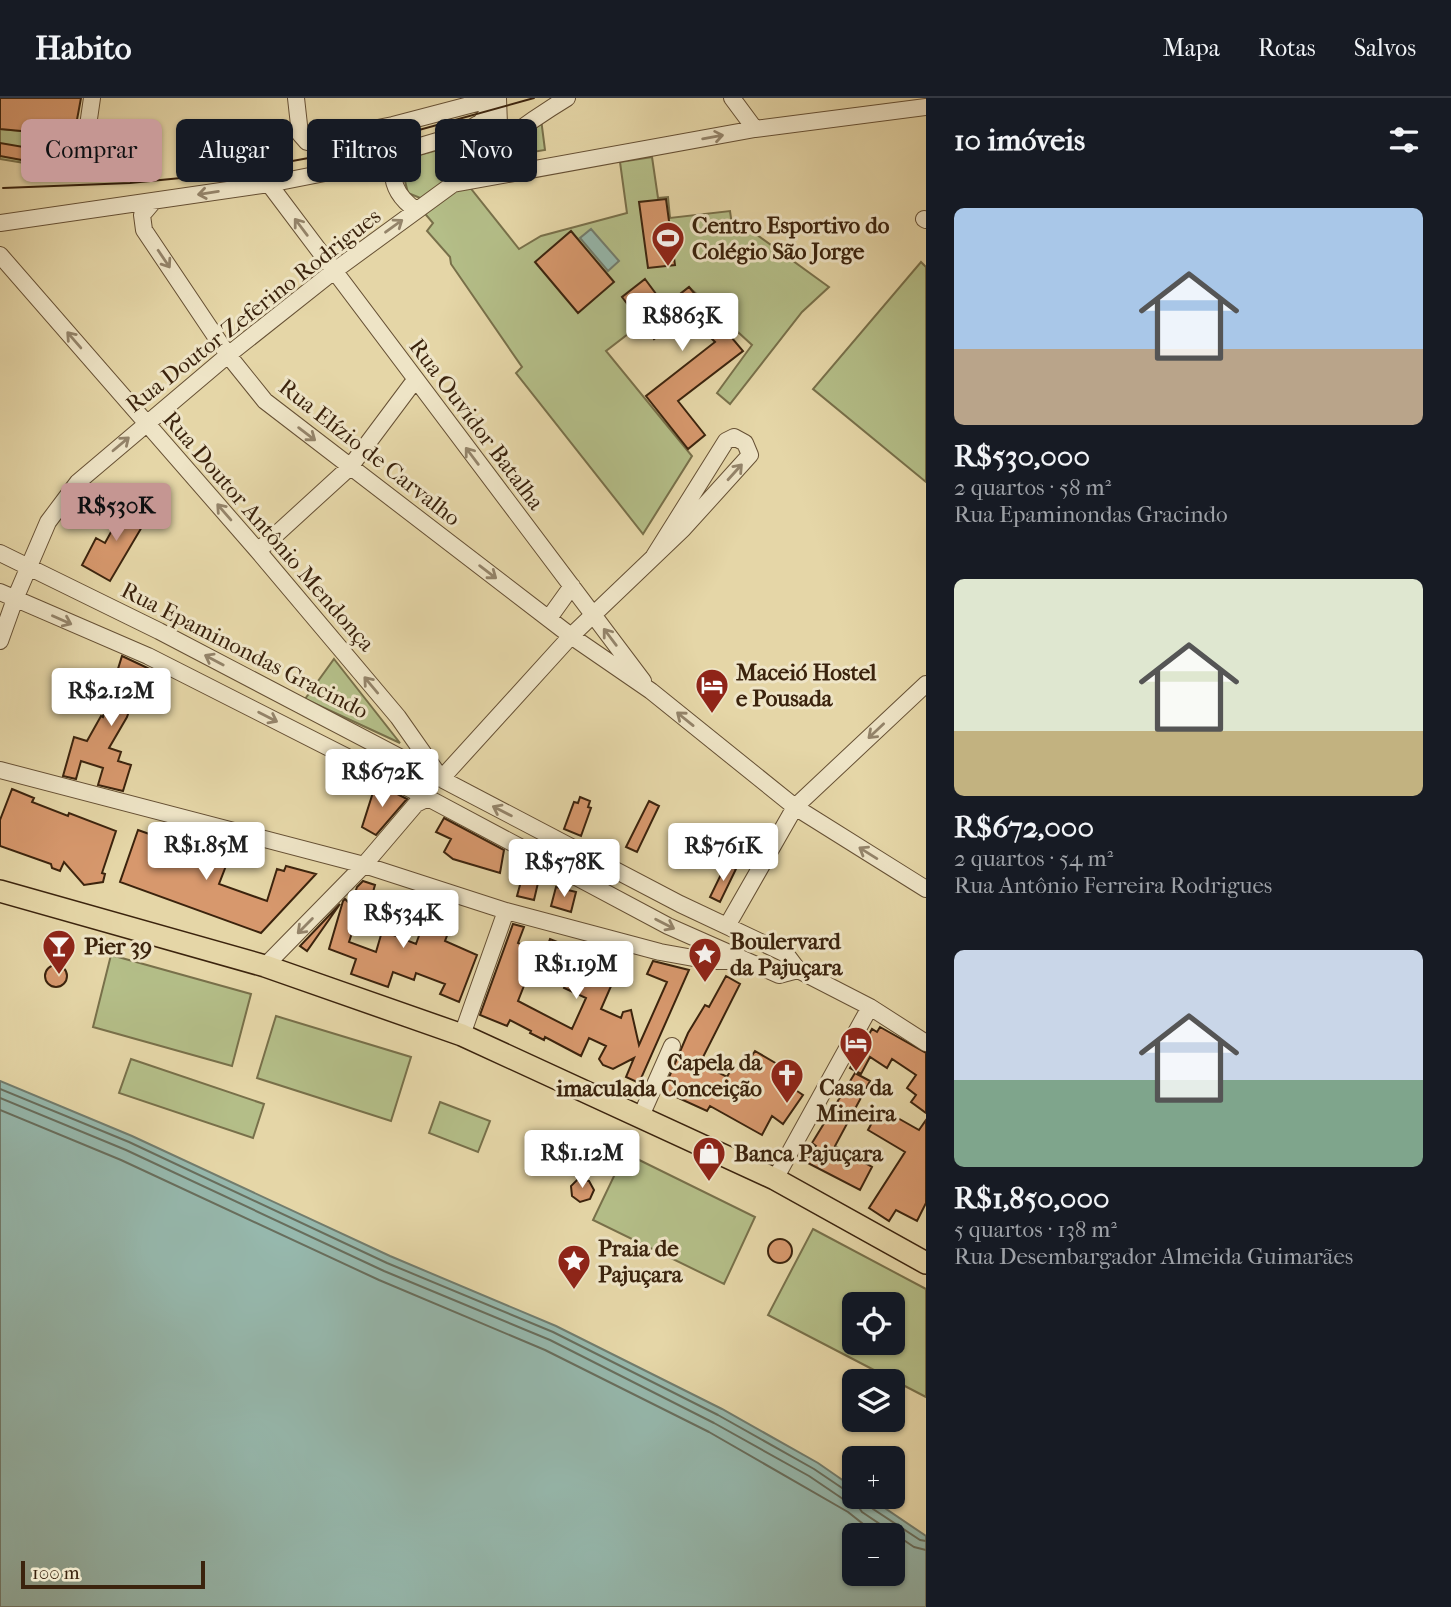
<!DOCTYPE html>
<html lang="pt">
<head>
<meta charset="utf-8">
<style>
  :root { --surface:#171b24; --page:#20242c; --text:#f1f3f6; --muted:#9ea1a6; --line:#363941; --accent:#c59692 }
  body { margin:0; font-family:"IM FELL French Canon",serif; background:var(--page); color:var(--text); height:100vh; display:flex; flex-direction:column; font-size:26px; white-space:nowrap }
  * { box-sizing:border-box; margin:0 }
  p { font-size:23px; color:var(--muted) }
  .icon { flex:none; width:38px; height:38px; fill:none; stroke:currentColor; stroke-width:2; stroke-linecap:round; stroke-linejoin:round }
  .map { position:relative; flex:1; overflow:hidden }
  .sheet { display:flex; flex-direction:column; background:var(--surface); width:525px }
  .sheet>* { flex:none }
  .banner { position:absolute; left:21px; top:21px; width:665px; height:63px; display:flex; gap:14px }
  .buttons { position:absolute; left:842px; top:1194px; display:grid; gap:14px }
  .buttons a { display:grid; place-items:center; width:63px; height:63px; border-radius:10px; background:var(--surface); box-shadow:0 2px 5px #0004; font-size:35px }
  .scale { position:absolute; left:21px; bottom:18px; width:184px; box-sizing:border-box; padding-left:7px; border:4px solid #3b230d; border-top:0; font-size:19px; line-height:24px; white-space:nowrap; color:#3b230d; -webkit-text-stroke:5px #eee4c6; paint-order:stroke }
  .price { position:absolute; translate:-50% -60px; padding:0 16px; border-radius:7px; background:#fff; color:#222; font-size:23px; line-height:46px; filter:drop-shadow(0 2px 4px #0008) }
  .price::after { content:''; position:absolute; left:50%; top:42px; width:21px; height:16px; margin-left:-10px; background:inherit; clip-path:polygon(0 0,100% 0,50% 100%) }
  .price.selected { background:var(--accent); color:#111 }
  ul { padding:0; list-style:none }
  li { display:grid; align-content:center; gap:14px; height:371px; padding:0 28px }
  li span { display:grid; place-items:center; height:217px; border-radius:10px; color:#555 }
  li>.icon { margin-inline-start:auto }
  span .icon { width:126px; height:126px; fill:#fffc; stroke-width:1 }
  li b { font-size:30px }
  h2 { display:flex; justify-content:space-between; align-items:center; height:84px; padding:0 28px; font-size:30px }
  .chip { padding:0 24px; border-radius:10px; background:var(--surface); box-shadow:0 2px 5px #0004; font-size:24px; line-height:63px }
  .chip.selected { background:var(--accent); color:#111 }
  header { display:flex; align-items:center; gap:42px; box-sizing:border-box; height:98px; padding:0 35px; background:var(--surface); border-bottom:2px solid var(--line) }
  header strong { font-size:33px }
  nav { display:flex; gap:38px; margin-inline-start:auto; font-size:24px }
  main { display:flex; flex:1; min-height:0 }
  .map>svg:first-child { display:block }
  .green { fill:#b4be88; stroke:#78704a; stroke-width:2; fill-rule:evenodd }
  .water { fill:#96b8ad; stroke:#727c6d; stroke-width:2; fill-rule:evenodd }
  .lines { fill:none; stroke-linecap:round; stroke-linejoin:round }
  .shore { stroke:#686e5d; stroke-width:2 }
  .building { fill:#d7986d; stroke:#3b230d; stroke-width:2; fill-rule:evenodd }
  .minor-casing { stroke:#665034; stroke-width:18 }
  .major-casing { stroke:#3b230d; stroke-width:24 }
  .minor { stroke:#eee4c6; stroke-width:16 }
  .major { stroke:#e5d6a7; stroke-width:21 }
  .tram { stroke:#3b230d; stroke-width:2 }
  .oneway { stroke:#94846a }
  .labels { text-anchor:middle; stroke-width:6; stroke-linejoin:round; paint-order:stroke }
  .poi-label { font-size:23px; font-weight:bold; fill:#3b230d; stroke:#eee4c6; text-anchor:start }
  .street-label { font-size:23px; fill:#3b230d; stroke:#eee4c6 }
</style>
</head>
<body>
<header>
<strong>Habito</strong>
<nav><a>Mapa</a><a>Rotas</a><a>Salvos</a></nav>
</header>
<main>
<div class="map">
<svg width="926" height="1509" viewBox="0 0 926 1509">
  <rect width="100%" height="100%" fill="#e5d6a7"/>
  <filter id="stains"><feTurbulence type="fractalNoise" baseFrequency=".00286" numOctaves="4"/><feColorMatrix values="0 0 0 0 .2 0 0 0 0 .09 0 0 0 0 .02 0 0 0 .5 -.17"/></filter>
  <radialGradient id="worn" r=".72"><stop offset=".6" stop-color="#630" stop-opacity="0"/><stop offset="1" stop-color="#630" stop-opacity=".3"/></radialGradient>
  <!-- green -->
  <path class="green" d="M541 21 545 52 508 58V51Z
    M0 31 74 38V67L62 66 61 71 0 61Z
    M481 34 485 36 479 55 425 102 408 95 401 67 408 60 460 46Z
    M652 59 658 100 668 99 670 120 730 113 732 127 742 126 829 189 802 214 730 306 717 295 752 247 689 189 606 253 692 358 643 436 516 275 522 269 451 166 450 159 427 133 433 125 421 111 468 87 519 151 541 138 627 115 620 64Z
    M921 164 926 169V384L813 291Z
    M334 561 400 645 305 601Z
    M111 857 251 896 232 968 93 929Z
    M276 918 411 959 391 1023 257 980Z
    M131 961 264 1006 253 1040 119 995Z
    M440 1004 490 1023 478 1054 429 1035Z
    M625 1055 755 1119 724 1186 593 1122Z
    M813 1131 926 1191V1299L768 1217ZM854 1206H892V1244H854Z"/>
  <!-- water -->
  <path class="water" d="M591 131 619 163 608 173 580 140Z
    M0 983 132 1038 390 1158 556 1228 722 1311 818 1365 854 1390V1398H867L926 1438V1509H0ZM854 1437H892V1475H854Z"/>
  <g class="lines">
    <!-- shore -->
    <path class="shore" d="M0 991 129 1044 387 1165 553 1234 718 1317 814 1371 848 1394 854 1395
      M0 1000 126 1052 384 1173 550 1242 714 1325 809 1378 843 1401 855 1404 862 1414 914 1449 926 1452
      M0 1012 121 1062 379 1182 545 1252 709 1334 848 1414 877 1437
      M864 1398 867 1407 920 1442 926 1443"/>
  </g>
  <!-- building -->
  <path class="building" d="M0 0H81L74 38 0 31Z
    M0 45 41 52 38 65 0 58Z
    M666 101 675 167 648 170 639 104Z
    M571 133 614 184 578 215 535 164Z
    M645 181 665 208 689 189 743 253 678 303 705 337 688 351 646 298 715 244 693 221 677 223 654 241 622 199Z
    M127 405 149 417 110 483 82 467 96 440 105 445Z
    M122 558 154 573 148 593 137 590 127 619 109 650 121 654 118 663 131 667 123 693 98 687 103 670 81 663 76 681 63 678 74 639 87 643 101 618 103 619Z
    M376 685 407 701 376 737 362 729Z
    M12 691 34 700 32 704 68 718 69 715 116 733 102 775 105 776 103 784 84 787 64 764 60 773 52 770 51 766 0 748V722Z
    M580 699 590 703 588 709 591 710 581 738 564 731 574 704 578 705Z
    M649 703 659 708 637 754 626 749Z
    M444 720 504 752 500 775 453 761 444 754 451 741 436 734Z
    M138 732 200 754 201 750 229 760 219 786 267 803 277 771 284 773 286 768 316 776 261 835 120 784Z
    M526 765 541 772 534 802 517 798Z
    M726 766 736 771 720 804 710 799Z
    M363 783 375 787 368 812 354 829 349 844 376 854 383 830 394 834 393 837 416 846 426 818 451 827 445 843 477 857 459 904 440 896 445 886 416 875 414 882 393 874 388 889 351 876 356 861 329 851 343 803 345 801 351 807 357 789Z
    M556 789 576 794 571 814 551 808Z
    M340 806 307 853 300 848Z
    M513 826 524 829 518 845 544 857 550 841 580 853 581 849 607 861 609 857 622 863 601 911 621 920 623 914 631 912 639 947 667 884 647 876 653 863 689 872 639 985 626 979 634 960 613 971 603 967 599 961 606 948 589 940 581 958 545 939 544 942 530 935 531 933 510 922 507 928 480 917ZM531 870 566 884 564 890 586 900 572 931 518 903Z
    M45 878a11 11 0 1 1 22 0a11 11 0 1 1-22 0Z
    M726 878 740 886 700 965 727 979 733 968 742 973 755 953 801 980 794 991 803 997 783 1026 772 1018 762 1037 710 1008 707 1013 663 993 688 935 705 907 709 909Z
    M880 929 926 955V1015L911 1004 916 997 907 990 916 977 892 961 887 970 870 959 861 976 850 970 872 931 877 934Z
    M855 975 870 983 835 1048 872 1069 860 1092 806 1064 816 1048 812 1045Z
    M880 1010 919 1032 926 1022V1105L917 1123 896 1112 889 1123 869 1110 905 1054 868 1032Z
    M578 1081 589 1083 594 1092 590 1101 580 1104 572 1098 571 1088Z
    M768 1153a12 12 0 1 1 24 0a12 12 0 1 1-24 0Z"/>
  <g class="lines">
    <defs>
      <path id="minor" d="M296 0 300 36 307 44 393 27 496 0
        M732 0 755 31
        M486 53 499 26 498 1
        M396 57C388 81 396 98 416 112
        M83 62 92 0
        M269 86 643 583
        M453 86C488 53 526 25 567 0
        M153 104 142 117 144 132 228 257 265 303 571 538 651 593 795 709 926 791
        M924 121 926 122
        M0 125 269 86 340 72 461 36 481 24 498 0
        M0 157 258 453 398 619 438 676
        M258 453 350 369 415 282
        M0 455 159 533 680 806 786 856 798 872 870 909 926 945
        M0 494 148 558 428 700 668 828 779 877 798 872
        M549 520 572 488
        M0 543 15 501 48 424 78 384 228 257 334 173 453 86 755 31 926 9
        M0 672 364 767 506 813 660 854 710 863H741
        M441 681 571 538 683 431 750 357 745 345 734 339 726 343 654 458
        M727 828 795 709 926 586
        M265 868 364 767 416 706 428 700 425 695
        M462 937 506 813
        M641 1018 672 948
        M775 1081 870 909"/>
      <path id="major" d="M0 793 265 868 462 937 775 1081 926 1165"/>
    </defs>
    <!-- minor casing -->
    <use href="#minor" class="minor-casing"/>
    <!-- major casing -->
    <use href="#major" class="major-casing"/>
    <!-- minor -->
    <use href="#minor" class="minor"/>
    <!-- major -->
    <use href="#major" class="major"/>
    <!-- tram -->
    <path class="tram" d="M3 90 130 85 222 76 336 55 534 0"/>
  </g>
  <!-- one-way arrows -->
  <defs><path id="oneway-shaft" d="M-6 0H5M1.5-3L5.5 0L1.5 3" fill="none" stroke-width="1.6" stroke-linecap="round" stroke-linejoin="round" transform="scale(1.75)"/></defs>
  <g class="oneway">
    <use href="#oneway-shaft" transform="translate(713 39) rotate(-10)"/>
    <use href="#oneway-shaft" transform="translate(208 95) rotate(171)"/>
    <use href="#oneway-shaft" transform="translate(394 128) rotate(-36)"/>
    <use href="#oneway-shaft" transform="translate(301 129) rotate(-127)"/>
    <use href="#oneway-shaft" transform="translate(164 161) rotate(56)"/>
    <use href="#oneway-shaft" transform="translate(74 242) rotate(-131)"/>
    <use href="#oneway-shaft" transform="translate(307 336) rotate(37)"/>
    <use href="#oneway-shaft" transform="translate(121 346) rotate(-40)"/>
    <use href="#oneway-shaft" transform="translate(472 358) rotate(-127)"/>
    <use href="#oneway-shaft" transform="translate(735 374) rotate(-48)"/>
    <use href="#oneway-shaft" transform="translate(224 414) rotate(-131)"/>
    <use href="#oneway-shaft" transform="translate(488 474) rotate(37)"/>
    <use href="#oneway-shaft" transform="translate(62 522) rotate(24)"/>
    <use href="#oneway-shaft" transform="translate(610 539) rotate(-127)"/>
    <use href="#oneway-shaft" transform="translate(214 562) rotate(-152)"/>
    <use href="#oneway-shaft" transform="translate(371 587) rotate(-130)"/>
    <use href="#oneway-shaft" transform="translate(268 619) rotate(27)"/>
    <use href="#oneway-shaft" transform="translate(685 621) rotate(-141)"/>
    <use href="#oneway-shaft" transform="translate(876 633) rotate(137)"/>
    <use href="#oneway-shaft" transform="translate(502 713) rotate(-153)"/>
    <use href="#oneway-shaft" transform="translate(868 755) rotate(-148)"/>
    <use href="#oneway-shaft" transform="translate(665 826) rotate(27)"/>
    <use href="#oneway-shaft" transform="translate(305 828) rotate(135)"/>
  </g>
  <!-- icons -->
  <defs>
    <symbol id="stadium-pin" viewBox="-11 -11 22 30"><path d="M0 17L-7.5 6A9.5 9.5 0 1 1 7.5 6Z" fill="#8f2418" stroke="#eee4c6"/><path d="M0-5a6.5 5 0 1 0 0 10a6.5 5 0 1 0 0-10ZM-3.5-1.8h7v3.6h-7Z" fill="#fff"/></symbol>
    <symbol id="hotel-pin" viewBox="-11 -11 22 30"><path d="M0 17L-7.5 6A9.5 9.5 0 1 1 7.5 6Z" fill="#8f2418" stroke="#eee4c6"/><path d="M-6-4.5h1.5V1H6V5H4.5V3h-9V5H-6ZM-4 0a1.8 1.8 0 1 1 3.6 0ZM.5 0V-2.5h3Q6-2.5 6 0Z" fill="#fff"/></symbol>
    <symbol id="bar-pin" viewBox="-11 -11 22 30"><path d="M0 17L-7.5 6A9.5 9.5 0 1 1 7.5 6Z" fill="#8f2418" stroke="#eee4c6"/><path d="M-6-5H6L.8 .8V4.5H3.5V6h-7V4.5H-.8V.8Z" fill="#fff"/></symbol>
    <symbol id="sight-pin" viewBox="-11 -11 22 30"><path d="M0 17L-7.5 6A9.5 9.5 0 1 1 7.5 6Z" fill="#8f2418" stroke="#eee4c6"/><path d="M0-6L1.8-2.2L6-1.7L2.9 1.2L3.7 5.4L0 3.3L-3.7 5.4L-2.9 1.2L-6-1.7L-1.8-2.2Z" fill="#fff"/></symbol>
    <symbol id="church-pin" viewBox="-11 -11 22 30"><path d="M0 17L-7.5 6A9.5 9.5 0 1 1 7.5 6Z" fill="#8f2418" stroke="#eee4c6"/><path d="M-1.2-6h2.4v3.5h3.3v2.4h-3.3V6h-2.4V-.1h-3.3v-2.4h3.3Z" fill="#fff"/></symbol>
    <symbol id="shop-pin" viewBox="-11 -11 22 30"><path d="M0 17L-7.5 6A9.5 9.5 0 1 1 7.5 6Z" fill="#8f2418" stroke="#eee4c6"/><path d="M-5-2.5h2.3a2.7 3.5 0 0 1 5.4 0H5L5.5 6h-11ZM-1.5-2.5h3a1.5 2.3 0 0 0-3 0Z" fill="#fff"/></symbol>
  </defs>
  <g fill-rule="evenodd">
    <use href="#stadium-pin" x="649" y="121" width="38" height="52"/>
    <use href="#hotel-pin" x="693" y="568" width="38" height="52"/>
    <use href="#bar-pin" x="40" y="829" width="38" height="52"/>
    <use href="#sight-pin" x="686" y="837" width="38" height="52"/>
    <use href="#hotel-pin" x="837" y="926" width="38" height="52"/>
    <use href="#church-pin" x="768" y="958" width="38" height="52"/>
    <use href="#shop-pin" x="690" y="1036" width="38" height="52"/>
    <use href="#sight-pin" x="555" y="1144" width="38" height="52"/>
  </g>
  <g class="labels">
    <!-- poi labels -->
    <g class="poi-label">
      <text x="692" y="135">Centro Esportivo do<tspan x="692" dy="26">Colégio São Jorge</tspan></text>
      <text x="736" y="582">Maceió Hostel<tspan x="736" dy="26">e Pousada</tspan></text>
      <text x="730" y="851">Boulervard<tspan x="730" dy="26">da Pajuçara</tspan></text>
      <text x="84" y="856">Pier 39</text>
      <text x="762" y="972" text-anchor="end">Capela da<tspan x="762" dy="26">imaculada Conceição</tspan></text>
      <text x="856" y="997" text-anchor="middle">Casa da<tspan x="856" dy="26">Mineira</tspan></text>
      <text x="734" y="1063">Banca Pajuçara</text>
      <text x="598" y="1158">Praia de<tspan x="598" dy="26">Pajuçara</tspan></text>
    </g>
    <!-- street labels -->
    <g class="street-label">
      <text transform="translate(253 212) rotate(-38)" y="8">Rua Doutor Zeferino Rodrigues</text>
      <text transform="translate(477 326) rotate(53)" y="8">Rua Ouvidor Batalha</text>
      <text transform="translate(370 354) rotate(38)" y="8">Rua Elízio de Carvalho</text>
      <text transform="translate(269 433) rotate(49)" y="8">Rua Doutor Antônio Mendonça</text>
      <text transform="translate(245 552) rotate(27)" y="8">Rua Epaminondas Gracindo</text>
    </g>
  </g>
  <rect width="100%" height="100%" filter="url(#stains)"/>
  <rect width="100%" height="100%" fill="url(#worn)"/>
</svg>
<div class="buttons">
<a><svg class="icon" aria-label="locate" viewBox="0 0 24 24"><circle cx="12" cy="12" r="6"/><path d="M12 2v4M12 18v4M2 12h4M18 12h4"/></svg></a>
<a><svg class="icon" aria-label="layers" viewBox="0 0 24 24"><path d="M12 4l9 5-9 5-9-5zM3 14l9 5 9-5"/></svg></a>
<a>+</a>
<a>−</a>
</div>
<div class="scale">100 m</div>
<b class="price" style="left:682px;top:255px">R$863K</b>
<b class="price selected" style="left:116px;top:445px">R$530K</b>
<b class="price" style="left:111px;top:630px">R$2.12M</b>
<b class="price" style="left:382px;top:711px">R$672K</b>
<b class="price" style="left:206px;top:784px">R$1.85M</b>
<b class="price" style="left:723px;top:785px">R$761K</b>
<b class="price" style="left:564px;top:801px">R$578K</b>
<b class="price" style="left:403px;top:852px">R$534K</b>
<b class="price" style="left:576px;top:903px">R$1.19M</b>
<b class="price" style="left:582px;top:1092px">R$1.12M</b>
<div class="banner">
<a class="chip selected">Comprar</a>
<a class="chip">Alugar</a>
<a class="chip">Filtros</a>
<a class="chip">Novo</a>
</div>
</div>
<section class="sheet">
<h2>10 imóveis<svg class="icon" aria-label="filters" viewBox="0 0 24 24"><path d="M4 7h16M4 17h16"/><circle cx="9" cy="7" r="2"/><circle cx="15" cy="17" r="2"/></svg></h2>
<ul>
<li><span style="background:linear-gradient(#a9c7e8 65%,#b9a48a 0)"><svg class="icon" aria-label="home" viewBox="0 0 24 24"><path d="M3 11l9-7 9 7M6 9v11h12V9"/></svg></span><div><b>R$530,000</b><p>2 quartos · 58 m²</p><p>Rua Epaminondas Gracindo</p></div></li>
<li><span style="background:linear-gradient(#dfe7d0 70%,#c2b280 0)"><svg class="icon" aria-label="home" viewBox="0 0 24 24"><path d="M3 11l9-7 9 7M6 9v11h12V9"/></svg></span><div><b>R$672,000</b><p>2 quartos · 54 m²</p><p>Rua Antônio Ferreira Rodrigues</p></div></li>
<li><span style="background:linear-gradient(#c9d6e8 60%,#7fa58c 0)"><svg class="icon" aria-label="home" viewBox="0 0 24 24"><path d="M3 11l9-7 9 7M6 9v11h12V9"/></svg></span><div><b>R$1,850,000</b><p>5 quartos · 138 m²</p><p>Rua Desembargador Almeida Guimarães</p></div></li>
</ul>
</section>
</main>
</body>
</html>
